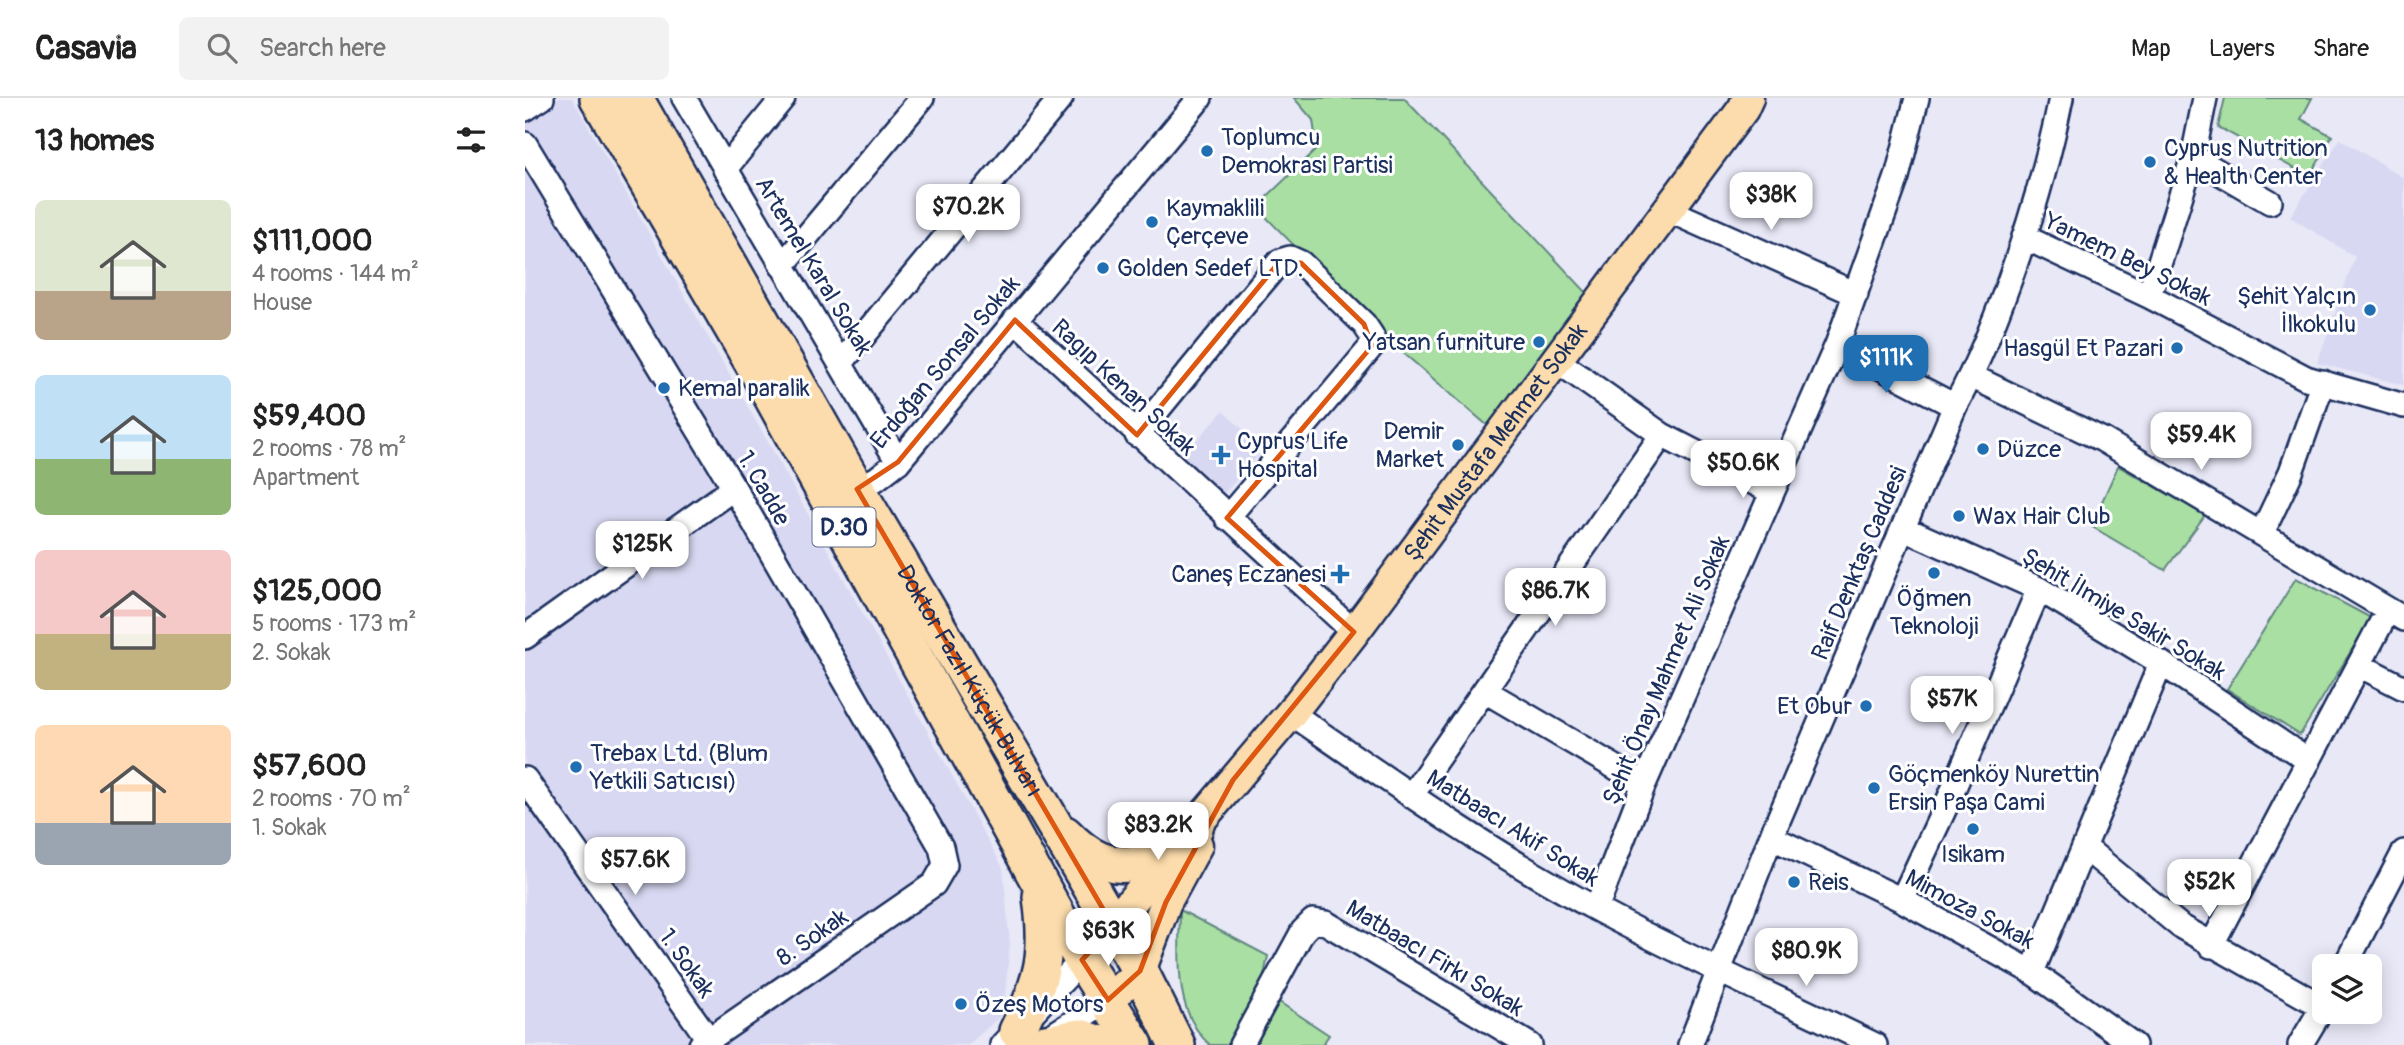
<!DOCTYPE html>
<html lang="en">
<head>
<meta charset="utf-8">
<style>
  :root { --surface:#fff; --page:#f2f2f2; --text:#222; --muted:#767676; --line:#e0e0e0; --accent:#1f6fb2 }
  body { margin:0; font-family:Pangolin,sans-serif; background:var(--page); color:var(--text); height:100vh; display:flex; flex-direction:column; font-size:26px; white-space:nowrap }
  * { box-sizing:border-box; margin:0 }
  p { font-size:23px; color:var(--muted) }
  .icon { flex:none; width:38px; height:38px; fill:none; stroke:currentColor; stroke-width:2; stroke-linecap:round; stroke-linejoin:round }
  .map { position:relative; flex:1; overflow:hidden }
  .sheet { display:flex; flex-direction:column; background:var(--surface); width:525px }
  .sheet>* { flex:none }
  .buttons { position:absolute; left:1787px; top:856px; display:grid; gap:14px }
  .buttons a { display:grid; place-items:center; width:70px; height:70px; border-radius:10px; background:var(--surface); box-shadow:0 4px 18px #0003; font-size:35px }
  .price { position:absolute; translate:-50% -60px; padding:0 16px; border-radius:14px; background:#fff; color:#222; font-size:23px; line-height:46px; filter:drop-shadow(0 2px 4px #0008) }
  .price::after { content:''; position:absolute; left:50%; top:42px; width:21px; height:16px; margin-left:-10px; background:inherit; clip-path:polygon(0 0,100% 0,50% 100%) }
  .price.current { background:var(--accent); color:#fff }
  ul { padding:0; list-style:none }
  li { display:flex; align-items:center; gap:21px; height:175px; padding:0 35px }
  li span { display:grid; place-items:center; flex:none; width:196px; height:140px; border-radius:10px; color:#555 }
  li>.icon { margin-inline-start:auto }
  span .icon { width:84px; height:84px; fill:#fffc; stroke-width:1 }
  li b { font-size:30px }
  h2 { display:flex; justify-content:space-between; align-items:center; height:84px; padding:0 35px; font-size:30px }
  header { display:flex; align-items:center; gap:42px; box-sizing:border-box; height:98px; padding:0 35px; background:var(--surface); border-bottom:2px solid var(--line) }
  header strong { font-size:33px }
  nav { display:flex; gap:38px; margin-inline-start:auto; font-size:24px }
  .search { width:490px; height:63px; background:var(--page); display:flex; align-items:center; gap:18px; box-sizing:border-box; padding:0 24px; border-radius:10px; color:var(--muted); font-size:26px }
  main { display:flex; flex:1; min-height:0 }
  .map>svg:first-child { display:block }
  .built { fill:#d8d8f2 }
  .green { fill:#a9dfa2; stroke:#628780; stroke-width:2 }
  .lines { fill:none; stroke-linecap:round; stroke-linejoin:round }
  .minor-casing { stroke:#1b2f5e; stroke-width:28 }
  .major-casing { stroke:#1b2f5e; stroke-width:35 }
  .highway-casing { stroke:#1b2f5e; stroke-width:40 }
  .minor { stroke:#fff; stroke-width:23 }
  .major { stroke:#fcdcac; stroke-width:30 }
  .highway { stroke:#fcdcac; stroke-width:35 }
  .marked { fill:none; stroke:#de5710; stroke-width:5; stroke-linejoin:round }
  .poi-dot { fill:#1f6fb2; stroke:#fff; stroke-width:2.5 }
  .labels { text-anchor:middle; stroke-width:6; stroke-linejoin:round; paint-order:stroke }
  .shield { fill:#fff; stroke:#5f6d8e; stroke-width:2 }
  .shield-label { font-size:23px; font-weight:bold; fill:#1b2f5e }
  .poi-label { font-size:24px; fill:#1b2f5e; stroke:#fff; text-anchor:start }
  .street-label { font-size:24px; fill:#1b2f5e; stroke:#fff }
</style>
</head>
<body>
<header>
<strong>Casavia</strong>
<div class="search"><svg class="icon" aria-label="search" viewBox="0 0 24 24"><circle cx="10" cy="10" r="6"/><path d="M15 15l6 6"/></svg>Search here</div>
<nav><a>Map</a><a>Layers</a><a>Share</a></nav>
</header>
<main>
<section class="sheet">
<h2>13 homes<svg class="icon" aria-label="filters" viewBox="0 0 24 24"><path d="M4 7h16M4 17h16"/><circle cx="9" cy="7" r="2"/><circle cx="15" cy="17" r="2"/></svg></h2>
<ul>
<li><span style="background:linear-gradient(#dfe7d0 65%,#b9a48a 0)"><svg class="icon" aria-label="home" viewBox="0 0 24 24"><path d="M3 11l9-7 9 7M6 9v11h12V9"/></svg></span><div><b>$111,000</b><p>4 rooms · 144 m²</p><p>House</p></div></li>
<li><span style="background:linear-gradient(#bfe0f5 60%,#8fb573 0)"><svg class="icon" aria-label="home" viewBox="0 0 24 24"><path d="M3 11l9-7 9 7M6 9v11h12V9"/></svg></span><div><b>$59,400</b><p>2 rooms · 78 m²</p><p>Apartment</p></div></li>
<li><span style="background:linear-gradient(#f6c9c9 60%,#c2b280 0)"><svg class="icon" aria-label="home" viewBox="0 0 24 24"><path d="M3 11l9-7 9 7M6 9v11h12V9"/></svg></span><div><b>$125,000</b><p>5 rooms · 173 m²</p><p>2. Sokak</p></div></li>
<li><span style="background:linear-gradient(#ffd9b3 70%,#9aa5b1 0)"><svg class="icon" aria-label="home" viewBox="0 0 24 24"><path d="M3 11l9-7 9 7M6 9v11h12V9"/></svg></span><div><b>$57,600</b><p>2 rooms · 70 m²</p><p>1. Sokak</p></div></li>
</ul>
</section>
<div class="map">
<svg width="1879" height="947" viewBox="0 0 1879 947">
  <rect width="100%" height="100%" fill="#e8e8f7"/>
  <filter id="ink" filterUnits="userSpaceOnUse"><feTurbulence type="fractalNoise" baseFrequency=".0143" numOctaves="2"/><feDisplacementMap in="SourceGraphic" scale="14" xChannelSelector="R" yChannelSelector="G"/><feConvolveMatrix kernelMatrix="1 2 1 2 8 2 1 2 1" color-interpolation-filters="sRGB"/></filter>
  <g filter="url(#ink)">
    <!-- built -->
    <path class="built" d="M0 0H47L252 360 478 770 485 846 478 916 443 947H0Z
      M1815 41 1879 80V287L1792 265 1830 159 1765 119Z
      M698 313 739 351 695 400 653 363Z"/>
    <!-- green -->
    <path class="green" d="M769 0H879L1062 195 963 328 861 240 731 109 792 51 788 22Z
      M1700 0H1787L1776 21 1807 38 1785 79 1693 29Z
      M1593 368 1680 417 1640 472 1566 428Z
      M1771 480 1846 520 1775 637 1702 591Z
      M655 812 743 858 736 892 804 937 797 947H685C648 914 654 858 655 812Z"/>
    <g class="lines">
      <defs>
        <path id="minor" d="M159 0 373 364
          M0 11 17 0
          M0 46 209 390 416 749 420 767 409 786 176 947
          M1668 59 1745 104
          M200 71 258 0
          M1143 112 1331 196
          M1499 139 1624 198 1781 280 1879 308
          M257 168 397 0
          M1624 198 1668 59 1680 0
          M490 222 829 534
          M1312 247 1430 308
          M1031 262 1137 337 1245 393
          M316 265 536 0
          M1446 278 1578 342 1879 521
          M612 337 755 163 765 160 776 165 839 226 847 238V248L702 420
          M332 391 351 381 373 364 675 0
          M1378 430 1514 491 1636 565 1784 663
          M1737 435 1766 374 1798 284
          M0 539 209 390
          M1834 567 1879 590
          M960 593 1119 686
          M766 615C866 684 966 755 1073 812 1164 861 1258 902 1350 947
          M0 681 184 942
          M886 698 1137 337
          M1246 739 1377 802 1507 874 1609 947
          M1559 749 1655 828 1798 909
          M1377 802 1425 699 1514 491
          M1071 811 1119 686 1312 247 1372 79 1392 0
          M1686 848 1863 512
          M1820 868 1879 754
          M1507 874 1636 565
          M523 940 583 902
          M477 947 557 862
          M716 947 778 833 788 823 801 825 1005 947
          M1165 947 1246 739 1430 308C1476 223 1517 95 1536 0
          M1775 947 1799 907"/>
        <g id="major">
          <path id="s1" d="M557 862 766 615 829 534 1218 11 1223 0"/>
          <path d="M583 902 615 873 641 804 672 747"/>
        </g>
        <g id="highway">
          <path d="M73 0 237 281 557 862 610 947"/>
          <path id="s2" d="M110 0 332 391 615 873 652 947"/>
          <path d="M540 736C588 786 622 768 670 730"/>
          <path d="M492 933C518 882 524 856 516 799"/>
          <path d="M515 946 555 939 577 947"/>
        </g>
      </defs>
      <!-- minor casing -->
      <use href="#minor" class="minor-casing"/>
      <!-- major casing -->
      <use href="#major" class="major-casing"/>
      <!-- highway casing -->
      <use href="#highway" class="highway-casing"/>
      <!-- minor -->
      <use href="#minor" class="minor"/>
      <!-- major -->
      <use href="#major" class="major"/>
      <!-- highway -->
      <use href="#highway" class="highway"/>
    </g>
  </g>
  <!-- marked area -->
  <path class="marked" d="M755 163 776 165 839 226 847 248 702 420 829 534 708 682 641 804 615 873 583 902 557 862 588 828 332 391 373 364 490 222 612 337Z"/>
  <!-- markers -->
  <g class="poi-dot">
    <circle cx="682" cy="53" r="7"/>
    <circle cx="1625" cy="64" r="7"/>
    <circle cx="627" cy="124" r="7"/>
    <circle cx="578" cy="170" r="7"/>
    <circle cx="1845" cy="212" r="7"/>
    <circle cx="1014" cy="244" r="7"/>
    <circle cx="1652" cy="250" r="7"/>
    <circle cx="139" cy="290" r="7"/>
    <circle cx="933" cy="347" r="7"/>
    <circle cx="1458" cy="351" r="7"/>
    <path d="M692.5 346.5h7v7h7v7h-7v7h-7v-7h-7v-7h7z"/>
    <circle cx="1434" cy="418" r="7"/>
    <circle cx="1409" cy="475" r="7"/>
    <path d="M811.5 465.5h7v7h7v7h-7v7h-7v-7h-7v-7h7z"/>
    <circle cx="1341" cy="608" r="7"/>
    <circle cx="51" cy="669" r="7"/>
    <circle cx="1349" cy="690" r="7"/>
    <circle cx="1448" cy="731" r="7"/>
    <circle cx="1269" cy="784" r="7"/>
    <circle cx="436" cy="906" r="7"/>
  </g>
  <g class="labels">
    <!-- shield labels -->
    <rect class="shield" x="287.5" y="409.5" width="63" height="39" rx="5"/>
    <g class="shield-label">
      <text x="319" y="437">D.30</text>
    </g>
    <!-- poi labels -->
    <g class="poi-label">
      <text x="696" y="47">Toplumcu<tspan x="696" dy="28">Demokrasi Partisi</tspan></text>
      <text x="1639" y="58">Cyprus Nutrition<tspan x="1639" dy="28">&amp; Health Center</tspan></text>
      <text x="641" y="118">Kaymaklili<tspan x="641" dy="28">Çerçeve</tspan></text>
      <text x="592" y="178">Golden Sedef LTD.</text>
      <text x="1831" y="206" text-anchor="end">Şehit Yalçın<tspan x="1831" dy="28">İlkokulu</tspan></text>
      <text x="1000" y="252" text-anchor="end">Yatsan furniture</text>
      <text x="1638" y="258" text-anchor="end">Hasgül Et Pazari</text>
      <text x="153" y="298">Kemal paralik</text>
      <text x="919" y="341" text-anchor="end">Demir<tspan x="919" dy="28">Market</tspan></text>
      <text x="712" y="351">Cyprus Life<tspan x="712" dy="28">Hospital</tspan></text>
      <text x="1472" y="359">Düzce</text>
      <text x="1448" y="426">Wax Hair Club</text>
      <text x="801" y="484" text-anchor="end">Caneş Eczanesi</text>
      <text x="1409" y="508" text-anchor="middle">Öğmen<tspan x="1409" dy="28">Teknoloji</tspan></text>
      <text x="1327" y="616" text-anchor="end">Et Obur</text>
      <text x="65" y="663">Trebax Ltd. (Blum<tspan x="65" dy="28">Yetkili Satıcısı)</tspan></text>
      <text x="1363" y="684">Göçmenköy Nurettin<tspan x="1363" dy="28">Ersin Paşa Cami</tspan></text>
      <text x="1448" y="764" text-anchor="middle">Isikam</text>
      <text x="1283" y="792">Reis</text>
      <text x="450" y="914">Özeş Motors</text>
    </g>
    <!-- street labels -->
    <g class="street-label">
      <text transform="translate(1603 161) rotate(26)" y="8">Yamem Bey Sokak</text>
      <text transform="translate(289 168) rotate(59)" y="8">Artemel Karal Sokak</text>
      <text transform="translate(420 264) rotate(-50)" y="8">Erdoğan Sonsal Sokak</text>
      <text transform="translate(599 289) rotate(43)" y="8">Ragıp Kenan Sokak</text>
      <text dy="8" stroke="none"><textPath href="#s1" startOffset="663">Şehit Mustafa Mehmet Sokak</textPath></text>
      <text transform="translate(239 390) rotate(60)" y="8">1. Cadde</text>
      <text transform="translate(1334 465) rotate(-67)" y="8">Raif Denktaş Caddesi</text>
      <text transform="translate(1599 516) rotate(31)" y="8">Şehit İlmiye Sakir Sokak</text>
      <text transform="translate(1141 572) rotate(-67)" y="8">Şehit Önay Mahmet Ali Sokak</text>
      <text dy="8" stroke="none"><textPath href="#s2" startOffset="672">Doktor Fazıl Küçük Bulvarı</textPath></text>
      <text transform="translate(988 730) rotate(32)" y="8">Matbaacı Akif Sokak</text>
      <text transform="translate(1445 811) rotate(28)" y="8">Mimoza Sokak</text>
      <text transform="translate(287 839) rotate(-35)" y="8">8. Sokak</text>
      <text transform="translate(910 860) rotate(31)" y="8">Matbaacı Firkı Sokak</text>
      <text transform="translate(162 865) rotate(55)" y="8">1. Sokak</text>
    </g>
  </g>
</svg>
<div class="buttons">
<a><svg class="icon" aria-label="layers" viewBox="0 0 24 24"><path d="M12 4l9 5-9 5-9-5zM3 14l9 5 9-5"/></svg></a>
</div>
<b class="price" style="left:1246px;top:134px">$38K</b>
<b class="price" style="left:443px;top:146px">$70.2K</b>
<b class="price current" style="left:1361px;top:297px">$111K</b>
<b class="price" style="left:1676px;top:374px">$59.4K</b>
<b class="price" style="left:1218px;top:402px">$50.6K</b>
<b class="price" style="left:117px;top:483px">$125K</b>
<b class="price" style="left:1030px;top:530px">$86.7K</b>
<b class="price" style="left:1427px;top:638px">$57K</b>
<b class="price" style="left:633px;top:764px">$83.2K</b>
<b class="price" style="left:110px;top:799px">$57.6K</b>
<b class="price" style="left:1684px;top:821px">$52K</b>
<b class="price" style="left:583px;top:870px">$63K</b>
<b class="price" style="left:1281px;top:890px">$80.9K</b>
</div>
</main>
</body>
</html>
